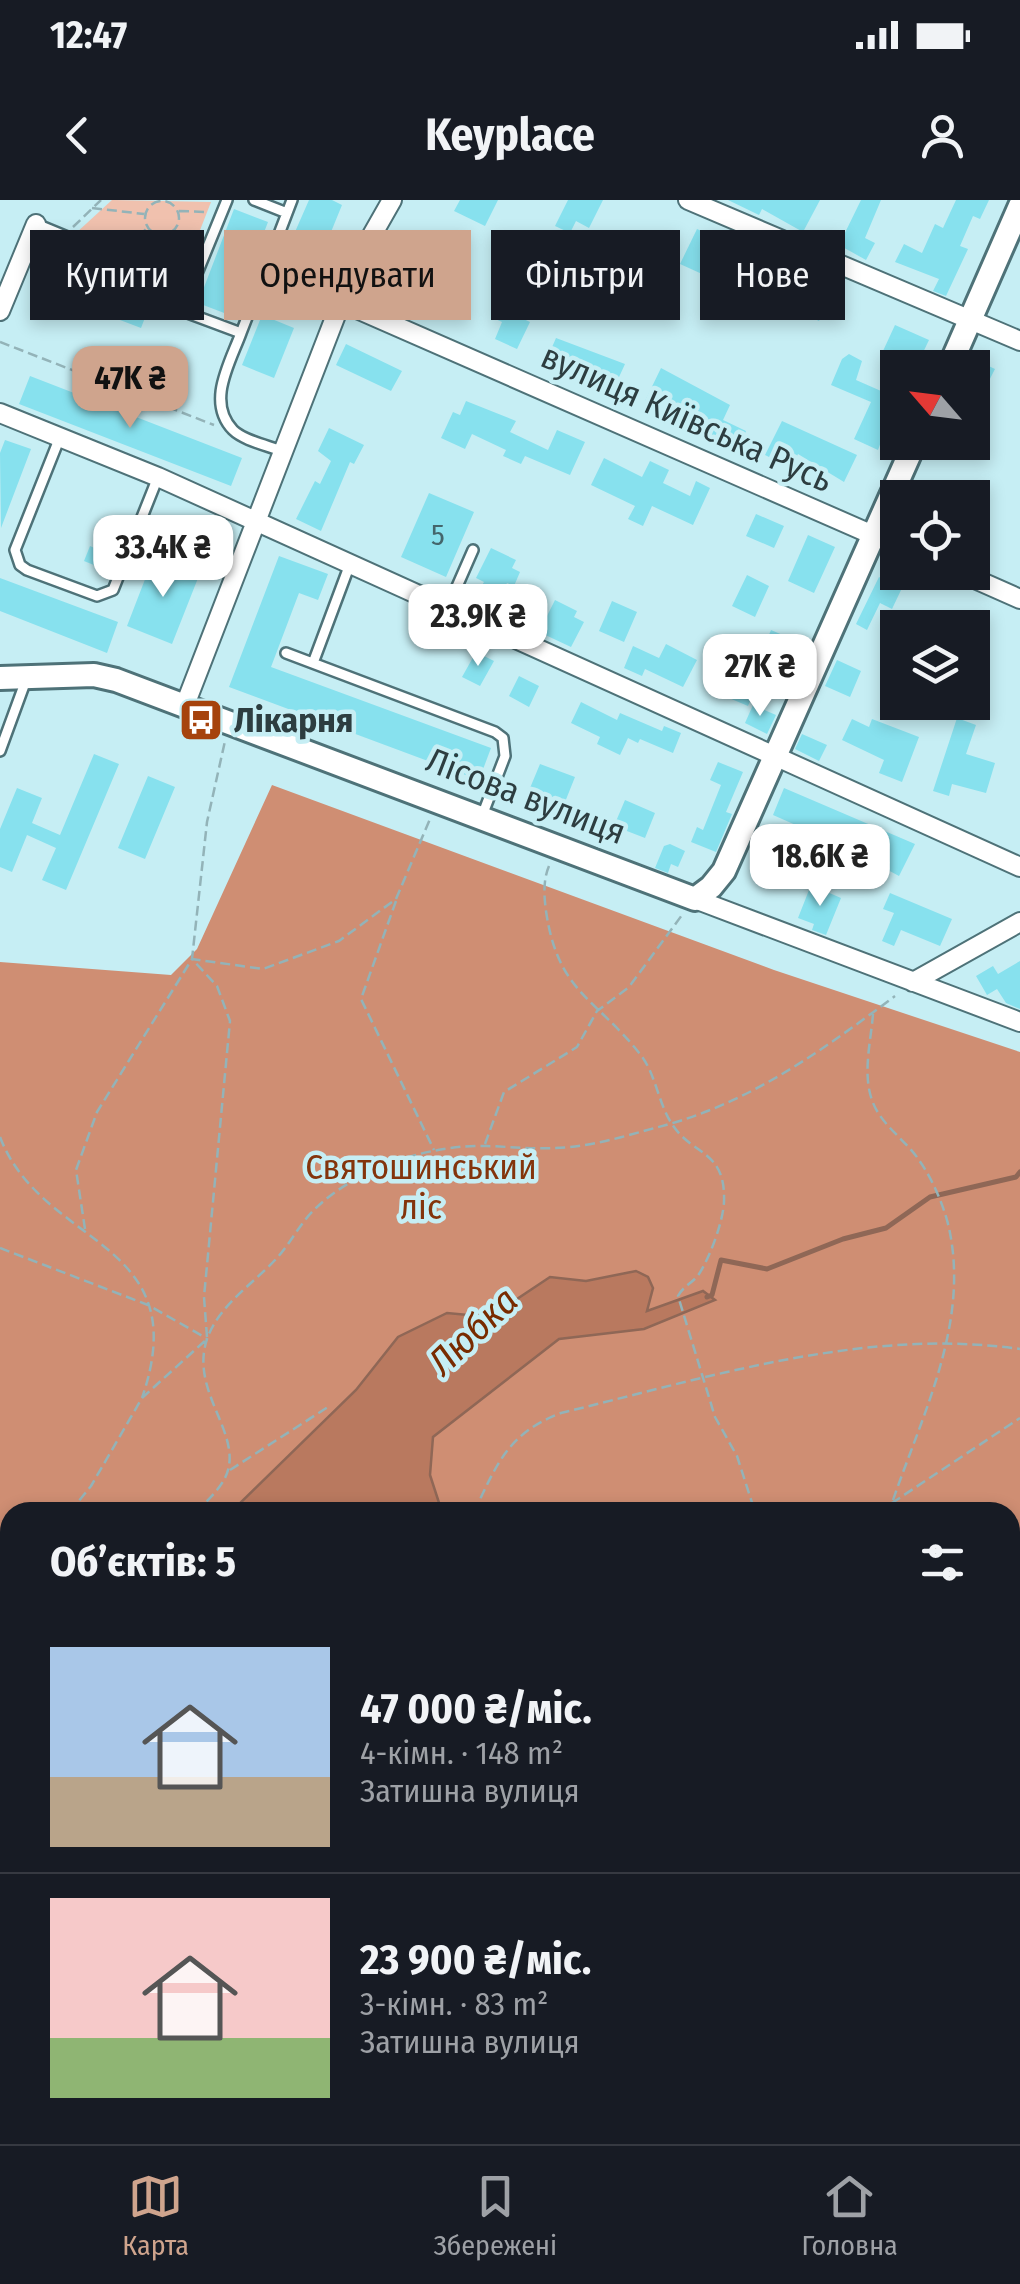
<!DOCTYPE html>
<html lang="uk">
<head>
<meta charset="utf-8">
<style>
  :root { --surface:#171b24; --page:#20242c; --text:#f1f3f6; --muted:#9ea1a6; --line:#363941; --accent:#cfa48d }
  body { margin:0; font-family:"Fira Sans Condensed",sans-serif; background:var(--page); color:var(--text); height:100vh; display:flex; flex-direction:column; font-size:38px; white-space:nowrap }
  * { box-sizing:border-box; margin:0 }
  p { font-size:32px; color:var(--muted) }
  .icon { flex:none; width:55px; height:55px; fill:none; stroke:currentColor; stroke-width:2; stroke-linecap:round; stroke-linejoin:round }
  .map { position:relative; flex:1; overflow:hidden }
  .panel { position:absolute; left:0px; top:1302px; width:1020px; height:642px; display:flex; flex-direction:column; background:var(--surface); border-radius:30px 30px 0 0; box-shadow:0 5px 15px #0003 }
  .panel>* { flex:none }
  .guide { position:absolute; left:30px; top:30px; width:960px; height:90px; display:flex; gap:20px }
  .needle { width:65px; rotate:298deg }
  .fabs { position:absolute; left:880px; top:150px; display:grid; gap:20px }
  .fabs a { display:grid; place-items:center; width:110px; height:110px; border-radius:0px; background:var(--surface); box-shadow:0 5px 15px #0003; font-size:50px }
  .price { position:absolute; translate:-50% -85px; padding:0 22px; border-radius:20px; background:#fff; color:#222; font-size:32px; line-height:65px; filter:drop-shadow(0 2px 5px #0008) }
  .price::after { content:''; position:absolute; left:50%; top:60px; width:30px; height:22px; margin-left:-15px; background:inherit; clip-path:polygon(0 0,100% 0,50% 100%) }
  .price.active { background:var(--accent); color:#111 }
  ul { padding:0; list-style:none }
  li { display:flex; align-items:center; gap:30px; height:250px; padding:0 50px }
  li+li { border-top:2px solid var(--line) }
  li span { display:grid; place-items:center; flex:none; width:280px; height:200px; border-radius:0px; color:#555 }
  li>.icon { margin-inline-start:auto }
  span .icon { width:120px; height:120px; fill:#fffc; stroke-width:1 }
  li b { font-size:42px }
  h2 { display:flex; justify-content:space-between; align-items:center; height:120px; padding:0 50px; font-size:42px }
  .tag { padding:0 35px; border-radius:0px; background:var(--surface); box-shadow:0 5px 15px #0003; font-size:35px; line-height:90px }
  .tag.active { background:var(--accent); color:#111 }
  .status { display:flex; justify-content:space-between; align-items:center; height:70px; padding:0 50px; background:var(--surface); direction:ltr }
  .status svg { height:28px; fill:currentColor }
  header { display:flex; justify-content:space-between; align-items:center; height:130px; padding:0 50px; background:var(--surface); font-size:45px; font-weight:700 }
  .dock { display:flex; justify-content:space-around; align-items:center; height:140px; border-top:2px solid var(--line); background:var(--surface); font-size:28px; color:var(--muted) }
  .dock a { display:grid; justify-items:center; gap:5px }
  .dock .active { color:var(--accent) }
  .map>svg:first-child { display:block }
  .green { fill:#f0c1ae }
  .forest { fill:#cf8e73; fill-rule:evenodd }
  .water { fill:#b9795f; stroke:#8f6756; stroke-width:2.5 }
  .lines { fill:none; stroke-linecap:round; stroke-linejoin:round }
  .stream { stroke:#8f6756; stroke-width:5 }
  .building { fill:#87e1ee }
  .lane-casing { stroke:#4e7278; stroke-width:14 }
  .street-casing { stroke:#4e7278; stroke-width:22 }
  .secondary-casing { stroke:#4e7278; stroke-width:28 }
  .path { stroke:#93b3b8; stroke-width:2.5; stroke-dasharray:10 5; stroke-linecap:butt }
  .lane { stroke:#fff; stroke-width:9 }
  .street { stroke:#fff; stroke-width:18 }
  .secondary { stroke:#fff; stroke-width:22 }
  .labels { text-anchor:middle; stroke-width:9; stroke-linejoin:round; paint-order:stroke }
  .number-label { font-size:30px; fill:#44666c }
  .street-label { font-size:35px; fill:#2d3d40; stroke:#c6eef4 }
  .poi-label { font-size:35px; font-weight:bold; fill:#2d3d40; stroke:#c6eef4; text-anchor:start }
  .park-label { font-size:35px; fill:#83340c; stroke:#c6eef4 }
  .water-label { font-size:38px; font-style:italic; fill:#782b00; stroke:#c6eef4 }
</style>
</head>
<body>
<div class="status"><b>12:47</b><svg viewBox="0 0 49 12"><path d="M0 12V9h3v3zM5 12V6h3v6zM10 12V3h3v9zM15 12V0h3v12zM26 1h20v11H26zM47 4h2v5h-2z"/></svg></div>
<header><svg class="icon" aria-label="back" viewBox="0 0 24 24"><path d="M15 5l-7 7 7 7"/></svg>Keyplace<svg class="icon" aria-label="person" viewBox="0 0 24 24"><circle cx="12" cy="8" r="4"/><path d="M4 21q1-7 8-7t8 7"/></svg></header>
<div class="map">
<svg width="1020" height="1944" viewBox="0 0 1020 1944">
  <rect width="100%" height="100%" fill="#c6eef4"/>
  <!-- green -->
  <path class="green" d="M112 0 211 2 181 79 75 34Z"/>
  <!-- forest -->
  <path class="forest" d="M272 585 774 770 1020 852V1944H0V762L171 775 197 749ZM10 1312H1010V1935H10Z"/>
  <!-- water -->
  <path class="water" d="M636 1071 648 1077 653 1088 647 1111 703 1091 715 1100 644 1129 559 1139 433 1237 430 1275 442 1312H231L356 1190 398 1137 447 1113 490 1117 550 1077 586 1081Z
    M10 1505V1694L0 1703V1509Z"/>
  <g class="lines">
    <!-- stream -->
    <path class="stream" d="M707 1097 712 1095 721 1060 767 1069 843 1039 886 1028 930 997 1016 977 1020 972"/>
  </g>
  <!-- building -->
  <path class="building" d="M309 0H332L342 5 322 54 291 41Z
    M460 0H498L485 26 454 11Z
    M568 0H603L589 28 576 21 570 33 555 26Z
    M728 0H820L803 32 762 9 759 15Z
    M861 0H881L865 38 875 43 866 60 839 45Z
    M956 0H989L980 19 973 16 960 46 968 49 946 96 933 91 939 79 895 62 904 44 922 53 935 24 943 28Z
    M234 9 268 22 232 116 198 103Z
    M697 29 719 39 702 74 680 64Z
    M56 60 153 97 141 128 44 91Z
    M762 67 809 88 814 78 835 88 819 121 753 89Z
    M644 72 657 78 646 102 629 94 639 75 642 77Z
    M437 93 463 105 456 120 431 109Z
    M503 94 517 101 511 113 530 122 517 149 495 139 502 122 491 117Z
    M262 115 294 128 274 178 242 165Z
    M895 125 929 140 916 167 883 151Z
    M556 138 625 164 614 188 593 179 595 175 562 161 559 167 546 161Z
    M346 144 402 171 391 191 336 165Z
    M849 154 862 161 856 180 897 198 878 250 854 239 871 202 831 185 842 159Z
    M972 158 995 169 972 214Z
    M661 168 730 205 723 220 746 231 736 254 717 245 719 240 689 226 695 213 664 198 659 208 645 201Z
    M30 176 242 258 231 286 19 204Z
    M466 201 516 221 510 232 548 250 557 230 585 242 570 275 525 256 521 264 503 256 506 250 472 234 465 249 441 238 453 212 460 215Z
    M782 221 857 255 844 282 798 254 791 268 765 255Z
    M329 228 364 245 354 264 350 262 321 331 296 319 315 281 320 284 331 261 318 251Z
    M5 240 31 249 1 328 0 253Z
    M604 258 642 277 650 261 669 270 663 283 690 296 696 281 710 288 693 325 652 306 643 326 628 319 635 306 591 285Z
    M429 293 474 312 446 377 401 357Z
    M756 314 784 326 774 348 746 336Z
    M808 335 835 347 814 393 788 381Z
    M90 346 117 358 111 372 84 361Z
    M491 348 516 360 512 368 520 372 514 386 507 383 498 402 478 392 484 382 476 378Z
    M154 356 200 373 172 444 127 426Z
    M279 356 328 374 318 400 299 393 271 467 491 548 479 580 229 487Z
    M747 375 769 386 755 417 732 406Z
    M879 377 902 388 892 409 880 403 867 430 856 424Z
    M0 378 118 422 107 453 0 411Z
    M555 400 577 411 574 417 584 422 571 447 539 432Z
    M612 401 637 412 624 442 599 431Z
    M771 430 785 436 782 441 801 449 791 473 767 462 769 457 761 454Z
    M666 444 697 460 683 487 645 469 642 476 624 468 633 446 659 458Z
    M476 452 494 461 480 486 462 477Z
    M837 460 861 471 850 497 825 486Z
    M741 473 759 481 748 506 729 498Z
    M519 476 539 486 529 507 509 496Z
    M581 502 617 520 620 513 662 531 664 526 681 533 673 553 640 539 638 543 628 538 620 555 597 544 600 537 571 523Z
    M753 505 776 515 767 534 745 523Z
    M957 518 976 525 966 554 995 563 986 593 952 584 949 596 933 591Z
    M852 519 869 527 872 519 919 537 902 582 879 573 884 560 842 540Z
    M802 534 827 545 819 561 795 549Z
    M94 554 119 564 66 690 42 680 56 648 27 635 12 672 0 667V629L17 588 42 598 32 623 60 635Z
    M718 562 743 572 726 612 732 614 716 652 691 642 697 627 703 630 721 585 710 580Z
    M540 564 575 577 565 602 530 588Z
    M148 576 175 587 145 659 118 648Z
    M784 588 915 644 899 676 886 669 890 662 859 647 857 652 773 615Z
    M625 600 655 613 645 638 614 626Z
    M670 644 685 651 678 667 671 664 668 673 655 668 664 646Z
    M760 651 789 664 778 687 750 674Z
    M811 685 841 698 826 735 812 730 814 724 798 718Z
    M890 693 952 719 940 746 901 730 894 746 882 741 894 713 883 709Z
    M1020 761V809L1006 803 997 789 987 795 976 776 993 766 998 774Z"/>
  <g class="lines">
    <defs>
      <path id="lane" d="M254 0 287 13
        M292 0 263 76 339 107
        M36 24 191 88 227 0
        M191 88 182 111 241 133C230 163 206 202 233 230 244 241 270 246 284 252
        M241 133 263 76
        M60 237 15 350 20 365 27 370 97 396 113 390 158 277
        M448 407 473 350
        M286 453 495 532 503 538 505 556 482 616
        M313 463 350 364
        M0 551 26 480"/>
      <path id="street" d="M688 0 1020 141
        M341 102 898 346
        M0 111 36 24
        M0 213 158 277 1020 667
        M959 372 1020 399
        M185 505 341 102 363 51 392 0
        M695 699 1020 822
        M913 782 1020 722"/>
      <path id="secondary" d="M949 168 1020 6
        M0 478 94 475 116 480 695 699 711 687 724 671 915 242"/>
    </defs>
    <!-- lane casing -->
    <use href="#lane" class="lane-casing"/>
    <!-- street casing -->
    <use href="#street" class="street-casing"/>
    <!-- secondary casing -->
    <use href="#secondary" class="secondary-casing"/>
    <!-- path -->
    <path class="path" d="M145 18a17 17 0 1 1 34 0a17 17 0 1 1-34 0Z
      M92 8 144 14
      M179 11 206 12
      M73 27 101 0
      M167 36 178 66
      M128 47 147 28
      M0 142 214 225
      M549 666C543 680 544 696 546 711 558 793 595 797 640 854 656 874 658 903 672 924 692 956 726 949 724 1002 723 1022 710 1057 699 1074 693 1083 683 1086 678 1096L715 1217 737 1256 755 1312
      M396 701 361 799 434 950
      M873 814C871 840 863 871 871 897 879 925 906 939 921 963 934 982 946 1011 950 1033 969 1130 918 1223 889 1312
      M0 937C43 1049 197 1038 142 1198
      M485 944 504 892 577 847 597 811 629 787 682 715
      M85 1029 76 970 97 912 192 759 263 769 339 741 396 699 430 619
      M0 1048 148 1105 206 1138
      M207 1137 204 1097 230 821 217 786 192 759 207 622 225 541
      M230 1270 328 1207
      M70 1312 91 1286 142 1198 207 1139
      M196 1312C207 1301 224 1286 228 1270 239 1230 190 1190 207 1139 219 1105 253 1084 276 1059 290 1044 299 1025 313 1011 354 969 429 944 487 946 515 947 541 950 570 947 602 944 635 933 666 925 753 901 824 849 895 796
      M474 1312C497 1264 508 1233 561 1213 710 1177 865 1127 1020 1149
      M863 1312 892 1303 1020 1218
      M0 1368 10 1362
      M0 1475 10 1471
      M0 1776 10 1765
      M0 1884 10 1888
      M1010 1934 1020 1932
      M121 1935 142 1944
      M672 1944 675 1935
      M959 1944 1008 1935"/>
    <!-- lane -->
    <use href="#lane" class="lane"/>
    <!-- street -->
    <use href="#street" class="street"/>
    <!-- secondary -->
    <use href="#secondary" class="secondary"/>
  </g>
  <!-- icons -->
  <defs>
    <symbol id="bus-square" viewBox="-11 -11 22 22"><rect x="-9" y="-9" width="18" height="18" rx="4" fill="#a6430d" stroke="#c6eef4"/><path d="M-5-6H5V4H4V6H2V4H-2V6H-4V4H-5ZM-3.5-4V0h7V-4ZM-3.5 1.2v1.5H-2V1.2ZM2 1.2v1.5H3.5V1.2Z" fill="#fff"/></symbol>
  </defs>
  <g fill-rule="evenodd">
    <use href="#bus-square" x="176" y="495" width="50" height="50"/>
  </g>
  <g class="labels">
    <!-- number labels -->
    <g class="number-label">
      <text x="438" y="345">5</text>
    </g>
    <!-- street labels -->
    <g class="street-label">
      <text transform="translate(687 218) rotate(24)" y="12">вулиця Київська Русь</text>
      <text transform="translate(526 596) rotate(21)" y="12">Лісова вулиця</text>
    </g>
    <!-- poi labels -->
    <g class="poi-label">
      <text x="234" y="532">Лікарня</text>
    </g>
    <!-- park labels -->
    <g class="park-label">
      <text x="421" y="979">Святошинський<tspan x="421" dy="40">ліс</tspan></text>
    </g>
    <!-- water labels -->
    <g class="water-label">
      <text transform="translate(473 1131) rotate(-44)" y="13">Любка</text>
    </g>
  </g>
</svg>
<div class="fabs">
<a><svg class="needle" viewBox="-14 -14 28 28"><path d="M0-13l5 13h-10z" fill="#e53935"/><path d="M0 13l5-13h-10z" fill="#9ea1a6"/></svg></a>
<a><svg class="icon" aria-label="locate" viewBox="0 0 24 24"><circle cx="12" cy="12" r="6"/><path d="M12 2v4M12 18v4M2 12h4M18 12h4"/></svg></a>
<a><svg class="icon" aria-label="layers" viewBox="0 0 24 24"><path d="M12 4l9 5-9 5-9-5zM3 14l9 5 9-5"/></svg></a>
</div>
<b class="price active" style="left:130px;top:231px">47K ₴</b>
<b class="price" style="left:163px;top:400px">33.4K ₴</b>
<b class="price" style="left:478px;top:469px">23.9K ₴</b>
<b class="price" style="left:760px;top:519px">27K ₴</b>
<b class="price" style="left:820px;top:709px">18.6K ₴</b>
<div class="guide">
<a class="tag">Купити</a>
<a class="tag active">Орендувати</a>
<a class="tag">Фільтри</a>
<a class="tag">Нове</a>
</div>
<section class="panel">
<h2>Об’єктів: 5<svg class="icon" aria-label="filters" viewBox="0 0 24 24"><path d="M4 7h16M4 17h16"/><circle cx="9" cy="7" r="2"/><circle cx="15" cy="17" r="2"/></svg></h2>
<ul>
<li><span style="background:linear-gradient(#a9c7e8 65%,#b9a48a 0)"><svg class="icon" aria-label="home" viewBox="0 0 24 24"><path d="M3 11l9-7 9 7M6 9v11h12V9"/></svg></span><div><b>47 000 ₴/міс.</b><p>4-кімн. · 148 m²</p><p>Затишна вулиця</p></div></li>
<li><span style="background:linear-gradient(#f6c9c9 70%,#8fb573 0)"><svg class="icon" aria-label="home" viewBox="0 0 24 24"><path d="M3 11l9-7 9 7M6 9v11h12V9"/></svg></span><div><b>23 900 ₴/міс.</b><p>3-кімн. · 83 m²</p><p>Затишна вулиця</p></div></li>
</ul>
</section>
</div>
<nav class="dock">
<a class="active"><svg class="icon" aria-label="map" viewBox="0 0 24 24"><path d="M3 6l6-2 6 2 6-2v14l-6 2-6-2-6 2zM9 4v14M15 6v14"/></svg>Карта</a>
<a><svg class="icon" aria-label="saved" viewBox="0 0 24 24"><path d="M7 4h10v16l-5-4-5 4z"/></svg>Збережені</a>
<a><svg class="icon" aria-label="home" viewBox="0 0 24 24"><path d="M3 11l9-7 9 7M6 9v11h12V9"/></svg>Головна</a>
</nav>
</body>
</html>
